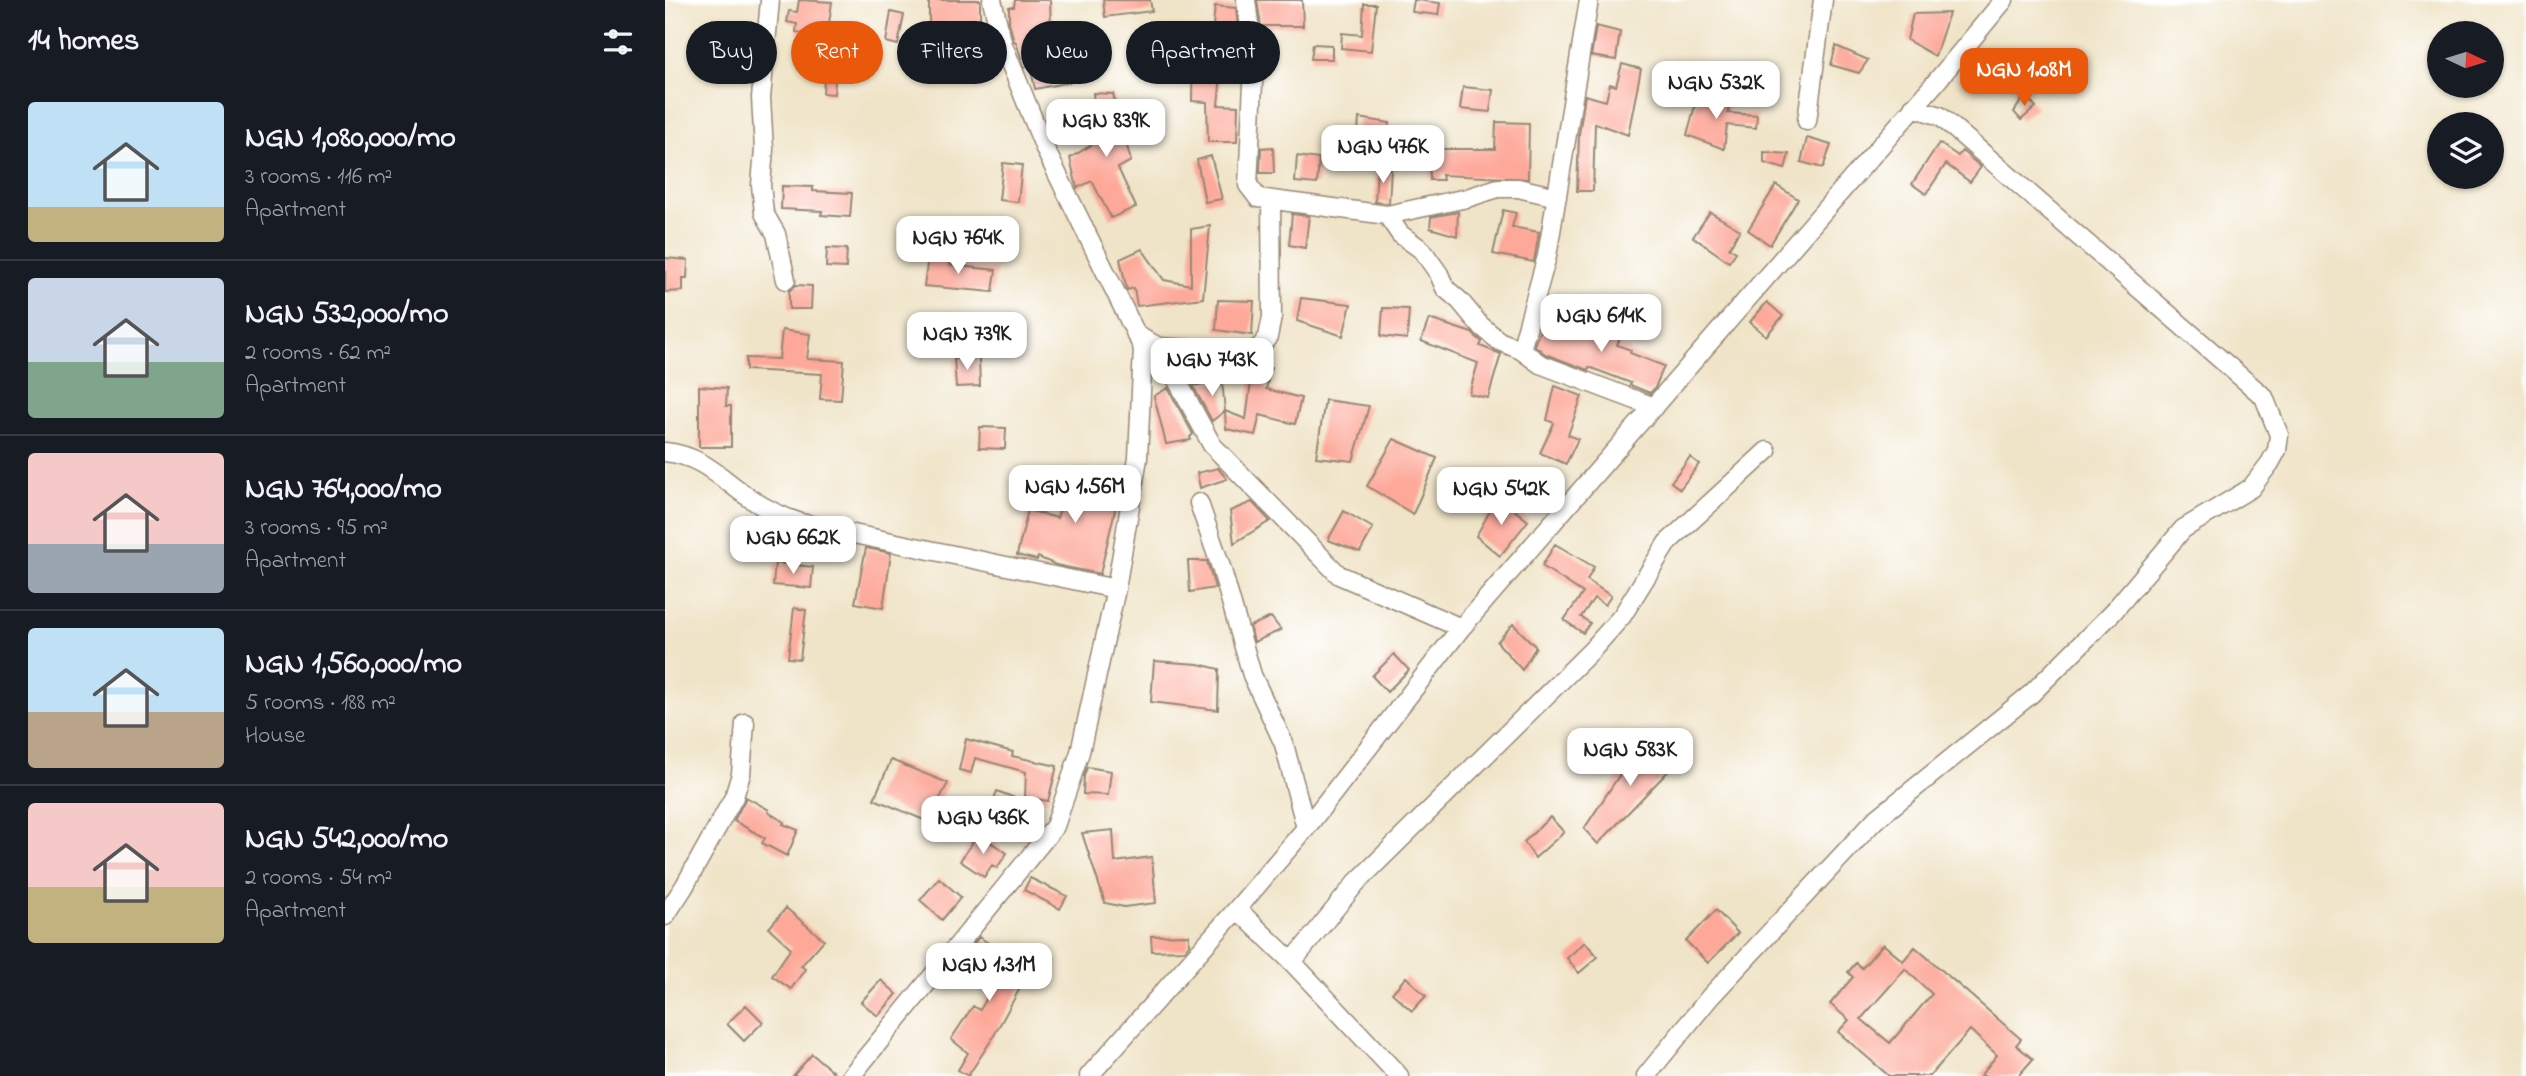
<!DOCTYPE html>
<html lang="en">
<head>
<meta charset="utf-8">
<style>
  :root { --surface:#171b24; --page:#20242c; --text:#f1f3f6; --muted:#9ea1a6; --line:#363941; --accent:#ea580c }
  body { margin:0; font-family:"Indie Flower",sans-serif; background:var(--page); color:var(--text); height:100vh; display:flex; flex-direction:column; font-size:26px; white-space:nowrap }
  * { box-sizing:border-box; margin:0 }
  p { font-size:23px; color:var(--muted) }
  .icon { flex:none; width:38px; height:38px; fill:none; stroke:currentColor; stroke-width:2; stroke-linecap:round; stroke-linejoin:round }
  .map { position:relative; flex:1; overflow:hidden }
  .details { display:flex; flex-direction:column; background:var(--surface); width:665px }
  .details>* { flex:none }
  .top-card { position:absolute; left:21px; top:21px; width:665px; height:63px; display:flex; gap:14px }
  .needle { width:46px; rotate:94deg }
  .fabs { position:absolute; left:1762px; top:21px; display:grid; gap:14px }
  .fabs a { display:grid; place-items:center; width:77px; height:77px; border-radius:50%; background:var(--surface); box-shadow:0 2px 5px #0004; font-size:35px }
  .price { position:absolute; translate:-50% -60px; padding:0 16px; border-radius:14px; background:#fff; color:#222; font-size:23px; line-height:46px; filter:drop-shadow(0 2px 4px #0008) }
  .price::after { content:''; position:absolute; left:50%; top:42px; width:21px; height:16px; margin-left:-10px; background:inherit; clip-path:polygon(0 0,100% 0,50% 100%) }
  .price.selected { background:var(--accent); color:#fff }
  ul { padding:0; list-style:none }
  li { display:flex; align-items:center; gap:21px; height:175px; padding:0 28px }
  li+li { border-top:2px solid var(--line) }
  li span { display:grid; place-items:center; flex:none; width:196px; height:140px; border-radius:7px; color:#555 }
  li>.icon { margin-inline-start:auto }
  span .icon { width:84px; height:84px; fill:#fffc; stroke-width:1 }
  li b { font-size:30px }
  h2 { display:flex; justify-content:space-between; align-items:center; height:84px; padding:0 28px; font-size:30px }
  .tag { padding:0 24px; border-radius:32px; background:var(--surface); box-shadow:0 2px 5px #0004; font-size:24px; line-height:63px }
  .tag.selected { background:var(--accent); color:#fff }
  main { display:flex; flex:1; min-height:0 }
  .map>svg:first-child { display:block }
  .building { fill:#fda899; fill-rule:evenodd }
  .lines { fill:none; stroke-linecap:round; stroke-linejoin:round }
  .minor-casing { stroke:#968773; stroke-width:21 }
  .minor { stroke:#fff; stroke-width:18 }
</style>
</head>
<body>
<main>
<section class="details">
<h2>14 homes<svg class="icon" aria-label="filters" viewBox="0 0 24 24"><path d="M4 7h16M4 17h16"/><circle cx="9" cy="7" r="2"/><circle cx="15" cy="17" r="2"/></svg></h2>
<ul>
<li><span style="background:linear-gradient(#bfe0f5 75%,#c2b280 0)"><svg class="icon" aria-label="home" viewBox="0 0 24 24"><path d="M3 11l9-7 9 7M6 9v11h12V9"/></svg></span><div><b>NGN 1,080,000/mo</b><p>3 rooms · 116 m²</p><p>Apartment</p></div></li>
<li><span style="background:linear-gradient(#c9d6e8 60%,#7fa58c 0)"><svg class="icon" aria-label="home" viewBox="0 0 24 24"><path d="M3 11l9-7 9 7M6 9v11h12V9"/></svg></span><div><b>NGN 532,000/mo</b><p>2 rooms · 62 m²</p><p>Apartment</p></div></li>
<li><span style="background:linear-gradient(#f6c9c9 65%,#9aa5b1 0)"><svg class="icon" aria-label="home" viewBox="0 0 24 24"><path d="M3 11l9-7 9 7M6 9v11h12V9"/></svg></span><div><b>NGN 764,000/mo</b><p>3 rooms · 95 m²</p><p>Apartment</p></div></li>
<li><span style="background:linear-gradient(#bfe0f5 60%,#b9a48a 0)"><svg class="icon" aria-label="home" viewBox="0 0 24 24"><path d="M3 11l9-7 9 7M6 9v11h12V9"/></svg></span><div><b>NGN 1,560,000/mo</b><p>5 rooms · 188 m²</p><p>House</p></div></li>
<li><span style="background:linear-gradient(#f6c9c9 60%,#c2b280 0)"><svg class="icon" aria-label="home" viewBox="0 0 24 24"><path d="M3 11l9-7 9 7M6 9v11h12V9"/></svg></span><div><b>NGN 542,000/mo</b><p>2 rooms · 54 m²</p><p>Apartment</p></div></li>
</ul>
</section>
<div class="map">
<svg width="1861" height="1076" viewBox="0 0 1861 1076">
  <rect width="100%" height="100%" fill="#fff"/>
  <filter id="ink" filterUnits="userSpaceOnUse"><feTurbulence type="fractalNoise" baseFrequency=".0143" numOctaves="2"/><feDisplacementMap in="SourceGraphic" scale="14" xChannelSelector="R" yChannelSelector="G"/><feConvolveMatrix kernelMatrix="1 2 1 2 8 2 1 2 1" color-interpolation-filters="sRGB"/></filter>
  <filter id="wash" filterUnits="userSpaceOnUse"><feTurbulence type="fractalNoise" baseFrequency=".00686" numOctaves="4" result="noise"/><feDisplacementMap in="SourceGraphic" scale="28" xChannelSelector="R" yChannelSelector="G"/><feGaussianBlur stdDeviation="1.57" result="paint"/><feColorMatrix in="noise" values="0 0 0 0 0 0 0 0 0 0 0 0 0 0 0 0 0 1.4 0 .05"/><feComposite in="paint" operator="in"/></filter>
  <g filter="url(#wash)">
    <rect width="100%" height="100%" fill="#f0e4c8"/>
    <g id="blocks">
      <!-- building -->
      <path class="building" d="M134 0 167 2 162 37 131 32 132 24 122 22 124 11 132 12Z
        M264 0H315V23H321L326 44 325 54 299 52V49L266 50 267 44H264Z
        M350 0H385L386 28H398V42H373L375 65 359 67 351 42 349 41 344 22V7H349Z
        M438 0H485L487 11 440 17Z
        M592 0H637L638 26H596Z
        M749 0 775 3 773 15 747 12Z
        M699 4H711L706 51 676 48 677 33 697 35Z
        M550 6 571 8 574 38 547 35Z
        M226 12 239 15 233 45 221 42Z
        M1284 13 1270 56 1242 40 1248 14Z
        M931 26 955 32 951 60 926 56Z
        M528 34 547 35 542 73 556 75 553 105 573 106 572 142H543L542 102 527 101Z
        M162 43 173 44 169 94 158 93Z
        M648 44 667 45V59H646Z
        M1171 46 1203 60 1194 73 1166 65Z
        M403 63 406 82 370 89 366 70Z
        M957 64 976 69 963 135 930 123 928 191H912L914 134 920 95 941 101 945 84 951 86Z
        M798 87 828 90 825 112 795 109Z
        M428 93 448 94 466 161 453 168 471 207 446 218 427 181 412 188 405 158 433 141Z
        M1033 94 1064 104 1063 113 1092 115 1091 128 1062 125 1059 149 1022 135Z
        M1360 95 1371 107 1356 120 1349 112Z
        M694 118 725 123 720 148 692 146Z
        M831 122 864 123 863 179 777 175 778 180H765L764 149H830Z
        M1142 138 1166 145 1158 168 1136 162Z
        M1274 143 1293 156 1297 151 1316 167 1305 182 1281 164 1261 194 1247 184Z
        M608 147 609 173H595L596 148Z
        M1099 152 1124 154 1120 169 1099 163Z
        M546 156 557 199 540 202 532 160Z
        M632 156 654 159 652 184 630 182Z
        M338 163 357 165 353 202 334 200Z
        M712 168 726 169 724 203 710 202Z
        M1111 185 1133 199 1105 245 1083 230Z
        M117 186 148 187V191L187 193 185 217 156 215 157 211 116 209Z
        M838 210 851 213 847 227 874 232 869 262 828 254Z
        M793 212 792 236 765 228 766 217Z
        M1045 212 1075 230 1064 248 1071 252 1064 262 1028 237Z
        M627 214 644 216 640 248 624 245Z
        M545 226 538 298 472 306 469 288 462 290 455 259 477 249 499 280 526 285V229Z
        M162 248 182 249 181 268 161 267Z
        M263 257 285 260 284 265 331 270 328 292 259 286Z
        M0 258 23 260 22 278H18V291L0 292Z
        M131 285 147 286 146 309H124V291Z
        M636 298 686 304 678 336 632 321Z
        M553 300 589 301 587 335 551 330Z
        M1102 302 1118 316 1101 336 1085 322Z
        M718 308 744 309 742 339 716 336Z
        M955 308 966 313 952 345 966 350 965 353 999 366 990 388 985 393 965 385 966 383 924 367 923 370 880 354 869 345 879 321 915 337 916 335 938 343 940 339 942 340Z
        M764 319 807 333 817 342 815 346 836 354 823 398 804 394 813 363 756 341Z
        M117 330 145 334 142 359 179 361 176 400 155 399 157 374 81 370V358L114 359Z
        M314 358 315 386 291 387 289 359Z
        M588 367 606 368 601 389 636 398 630 424 595 415 590 435 561 429 560 411 581 419Z
        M557 380 560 411 547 421 528 386Z
        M34 386 62 388 61 406H66V447H34Z
        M890 386 917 396 903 435 913 439 901 464 875 453 889 423 882 420Z
        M503 388 528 434 525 437 526 440 501 444 489 396Z
        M660 400 704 406 688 461 651 457Z
        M315 427 341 428 340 449 314 448Z
        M729 439 772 458 748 514 702 486Z
        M1025 457 1034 464 1015 489 1006 482Z
        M553 468 562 479 535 488 532 473Z
        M408 471 458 476 435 574 391 565 373 557 372 560 352 555 363 510 392 518Z
        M833 497 863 521 835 556 811 536Z
        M587 502 605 521 569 543 565 511Z
        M679 511 708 528 695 552 663 540Z
        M890 544 929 567 922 580 946 596 940 605 929 598 916 617 925 623 918 633 899 620 918 593 877 566Z
        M201 548 226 553 218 608 190 603Z
        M523 561H542L550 588 525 592Z
        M110 563 148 567 146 588 108 585Z
        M129 608 141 610 135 659 123 658Z
        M606 617 616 630 589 642 585 626Z
        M848 624 871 647 857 670 832 642Z
        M729 654 744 670 722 692 707 676Z
        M489 661 533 664 554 669 553 710 486 702Z
        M980 736 1013 761 933 844 919 829Z
        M301 739 348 752 347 756 392 766 383 801 360 797 361 772 310 758 306 773 294 770Z
        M226 760 283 783 271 806 273 807 266 823 209 799Z
        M422 767 446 771 443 795 418 794 419 776Z
        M332 791 358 801 348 830 321 820Z
        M81 797 104 810 103 812 119 822 118 824 133 830 122 856 97 843 100 838 69 821Z
        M885 817 899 832 870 858 859 842Z
        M448 830 450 862 487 857 491 903 459 907 440 903 417 833Z
        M313 834 342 853 332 868 327 865 319 877 295 861Z
        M274 878 296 897 277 920 255 900Z
        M365 878 402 896 395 909 359 890Z
        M121 908 159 940 136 966 140 969 126 989 107 976 126 948 104 928Z
        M1051 910 1073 933 1043 963 1021 941Z
        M524 935V945L520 950 487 951 486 936Z
        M314 937 365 970 327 1039 303 1076 293 1070 303 1053 286 1039 308 1006 315 1010 335 976 300 954Z
        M920 942 933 957 914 973 902 958Z
        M1218 944 1238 961 1250 947 1356 1039 1351 1045 1368 1059 1353 1076H1315L1332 1055 1305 1030 1265 1076H1224L1173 1032 1184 1020 1165 1004 1188 977 1183 972 1191 963 1197 968ZM1240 969 1267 994 1225 1043 1196 1019Z
        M741 977 761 996 747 1011 727 993Z
        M216 980 232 994 213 1016 196 1002Z
        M81 1005 98 1022 79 1041 62 1024Z
        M147 1054 173 1076H128Z"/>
    </g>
  </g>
  <g filter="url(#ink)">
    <use href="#blocks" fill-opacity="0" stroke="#968773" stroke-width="2"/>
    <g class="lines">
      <defs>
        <path id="minor" d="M105 0 96 98 99 149 96 185 99 213 111 234 121 280
          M581 0 589 63 583 185 593 198 722 215 802 198 833 188H853L892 197
          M924 0 882 256 856 350 875 364 989 407
          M1142 121 1158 0
          M722 215 735 234 757 250 774 274 780 288 795 301 814 324 834 341 856 350
          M471 335 494 347 547 445 674 575 796 628
          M494 347 584 353 595 347 603 337 607 317 606 201
          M0 452C39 456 56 479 86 499 102 510 117 517 136 523L451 589
          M534 503 556 567 587 675 619 744 641 828
          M572 909 627 962 734 1076
          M0 916 19 887 69 797 76 774 80 723
          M627 962 691 883 927 650 957 616 1002 543 1102 451
          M186 1076 390 826 415 752 451 589 473 458 478 348 381 151 338 45 327 0
          M424 1076 572 909 641 828 796 628 1271 82 1339 0
          M981 1076 1045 997 1209 821 1366 694 1447 613 1518 529 1586 488 1605 463 1612 450 1614 435 1599 397 1275 116 1248 107"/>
      </defs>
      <!-- minor casing -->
      <use href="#minor" class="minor-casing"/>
      <!-- minor -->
      <use href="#minor" class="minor"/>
    </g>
  </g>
</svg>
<div class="fabs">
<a><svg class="needle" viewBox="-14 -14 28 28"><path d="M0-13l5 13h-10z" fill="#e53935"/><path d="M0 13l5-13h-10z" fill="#9ea1a6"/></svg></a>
<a><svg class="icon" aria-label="layers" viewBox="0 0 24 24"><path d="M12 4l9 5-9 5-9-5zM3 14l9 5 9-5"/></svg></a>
</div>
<b class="price selected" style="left:1359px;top:108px">NGN 1.08M</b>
<b class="price" style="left:1051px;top:121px">NGN 532K</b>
<b class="price" style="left:441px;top:159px">NGN 839K</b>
<b class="price" style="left:718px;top:185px">NGN 476K</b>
<b class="price" style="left:293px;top:276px">NGN 764K</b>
<b class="price" style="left:936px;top:354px">NGN 614K</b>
<b class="price" style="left:302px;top:372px">NGN 739K</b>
<b class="price" style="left:547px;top:398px">NGN 743K</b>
<b class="price" style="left:410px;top:525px">NGN 1.56M</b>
<b class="price" style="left:836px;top:527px">NGN 542K</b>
<b class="price" style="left:128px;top:576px">NGN 662K</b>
<b class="price" style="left:965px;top:788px">NGN 583K</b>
<b class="price" style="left:318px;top:856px">NGN 436K</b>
<b class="price" style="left:324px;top:1003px">NGN 1.31M</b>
<div class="top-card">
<a class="tag">Buy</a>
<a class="tag selected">Rent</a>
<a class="tag">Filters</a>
<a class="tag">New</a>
<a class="tag">Apartment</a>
</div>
</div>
</main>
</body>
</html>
